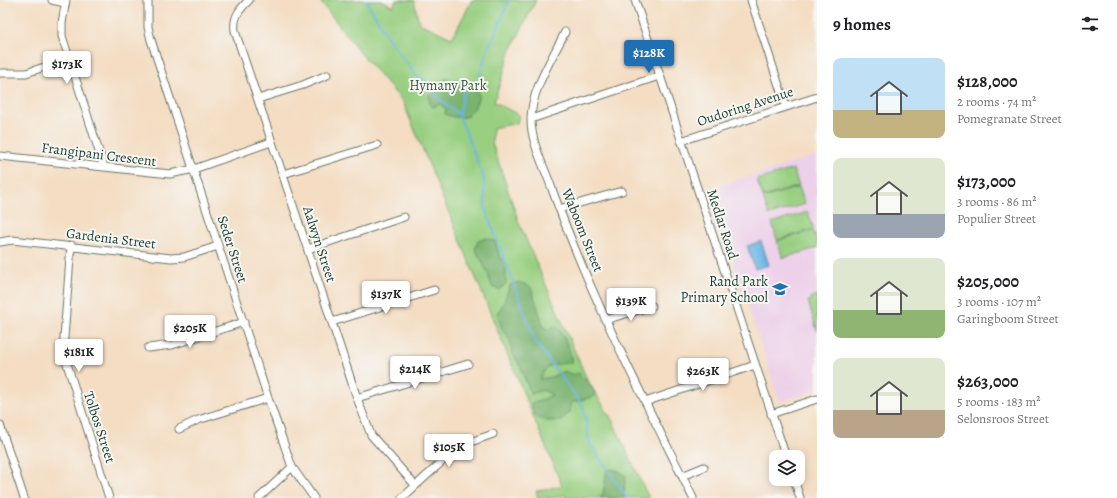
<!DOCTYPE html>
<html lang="en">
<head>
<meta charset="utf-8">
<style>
  :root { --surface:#fff; --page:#f2f2f2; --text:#202124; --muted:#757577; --accent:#1f6fb2 }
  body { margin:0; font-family:Alegreya,serif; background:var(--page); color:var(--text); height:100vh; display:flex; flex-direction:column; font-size:15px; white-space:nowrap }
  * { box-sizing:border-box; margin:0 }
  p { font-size:13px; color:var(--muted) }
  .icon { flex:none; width:22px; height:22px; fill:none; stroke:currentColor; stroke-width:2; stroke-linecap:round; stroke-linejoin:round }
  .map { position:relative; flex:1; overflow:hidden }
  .panel { display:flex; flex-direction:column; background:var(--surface); width:300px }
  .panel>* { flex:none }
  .fabs { position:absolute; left:769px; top:450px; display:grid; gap:8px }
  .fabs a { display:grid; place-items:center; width:36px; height:36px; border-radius:8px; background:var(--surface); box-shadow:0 2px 10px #0003; font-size:20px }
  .price { position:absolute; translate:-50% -34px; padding:0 9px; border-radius:4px; background:#fff; color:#222; font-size:13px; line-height:26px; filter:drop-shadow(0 1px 2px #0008) }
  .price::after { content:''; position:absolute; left:50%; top:24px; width:12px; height:9px; margin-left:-6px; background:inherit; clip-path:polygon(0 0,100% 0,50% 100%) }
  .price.active { background:var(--accent); color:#fff }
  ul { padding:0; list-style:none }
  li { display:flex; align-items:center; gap:12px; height:100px; padding:0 16px }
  li span { display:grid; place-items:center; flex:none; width:112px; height:80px; border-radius:8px; color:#555 }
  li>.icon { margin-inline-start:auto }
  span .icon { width:48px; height:48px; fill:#fffc; stroke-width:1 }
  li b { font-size:17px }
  h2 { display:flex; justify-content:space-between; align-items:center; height:48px; padding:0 16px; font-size:17px }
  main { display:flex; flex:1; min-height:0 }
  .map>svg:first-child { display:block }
  .built { fill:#edd0e9 }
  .green { fill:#99cf81; stroke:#5c865a }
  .forest { fill:#7ab26f; stroke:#4c7852 }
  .water { fill:#6ab6e3; stroke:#447a8c }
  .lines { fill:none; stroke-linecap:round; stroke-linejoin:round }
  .stream { stroke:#6ab6e3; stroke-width:2 }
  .minor-casing { stroke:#6a7566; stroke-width:9 }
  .minor { stroke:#fff; stroke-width:7 }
  .labels { text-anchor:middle; stroke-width:4; stroke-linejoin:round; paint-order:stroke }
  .park-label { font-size:14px; fill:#375a43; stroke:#f6f6f2 }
  .street-label { font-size:14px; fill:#1f3d34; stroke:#f6f6f2 }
  .poi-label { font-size:14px; fill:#1f3d34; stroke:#f6f6f2; text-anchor:end }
</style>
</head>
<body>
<main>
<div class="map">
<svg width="817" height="498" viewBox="0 0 817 498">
  <rect width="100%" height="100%" fill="#f6f6f2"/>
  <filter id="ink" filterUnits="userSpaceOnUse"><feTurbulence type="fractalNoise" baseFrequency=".025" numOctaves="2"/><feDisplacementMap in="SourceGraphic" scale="8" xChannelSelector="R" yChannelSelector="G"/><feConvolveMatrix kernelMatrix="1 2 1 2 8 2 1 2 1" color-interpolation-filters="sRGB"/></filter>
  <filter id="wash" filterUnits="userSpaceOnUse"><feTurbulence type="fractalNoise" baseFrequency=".012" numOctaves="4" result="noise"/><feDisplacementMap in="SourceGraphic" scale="16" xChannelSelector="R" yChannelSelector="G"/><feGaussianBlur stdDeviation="0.9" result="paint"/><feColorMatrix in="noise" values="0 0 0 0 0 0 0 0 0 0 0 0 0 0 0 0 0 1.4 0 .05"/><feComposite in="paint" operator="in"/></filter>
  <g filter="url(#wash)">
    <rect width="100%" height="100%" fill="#f4ddc2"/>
    <!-- built -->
    <path class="built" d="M817 155V390L780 402 709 189Z"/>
    <!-- green -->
    <path class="green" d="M319 0H382L393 7 396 0H414L419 23 452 38 472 0H536L510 52 494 102 519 115 517 123 493 128 492 143 519 223 586 377 612 420 649 498H566L565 495 553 498H538L536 491 562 486 403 102 364 57Z
      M793 169 799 186 763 197 757 180Z
      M799 187 805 204 769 215 763 198Z
      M808 212 814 229 777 240 772 223Z
      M813 230 817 241V248L783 258 777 241Z
      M817 295V331L808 301 812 300 811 297Z"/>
    <!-- forest -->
    <path class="forest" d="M446 78 454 82 467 79 474 84 479 96 474 109 466 117H453L445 114 446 109 440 104 433 107 430 105 429 95 439 91 440 81Z
      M486 238 495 241 500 258 503 260 506 272V284L499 290 492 287 487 271 475 249 478 241Z
      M519 282 531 287 544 327 547 329 555 326C563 331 573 354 571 363 556 364 546 363 540 379L551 377 564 371 574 375 579 373 589 383 596 396 571 403 570 412 561 421H548L535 417 531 403 540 401 552 395 543 390 531 394 519 364 512 352 510 340 503 331 497 313 502 306 510 285Z
      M607 469 617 470 626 476 623 498H600L603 494Z"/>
    <!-- water -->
    <path class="water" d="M761 241 769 265 755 269 747 246Z"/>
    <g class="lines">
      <!-- stream -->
      <path class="stream" d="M366 0 388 38 418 78 424 79 431 92 459 115 484 178 485 208 536 343 583 406 590 444 627 498
        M459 115 465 87 480 80C482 51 501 28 508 0"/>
    </g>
  </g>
  <g filter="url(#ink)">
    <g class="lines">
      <defs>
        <path id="minor" d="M52 0 65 3
          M66 0 62 23V36L104 167
          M148 0V27L151 40 268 398 292 467 314 498
          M249 0C239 10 233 17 235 31L357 398 371 435 415 485
          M635 0 786 457
          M751 0 786 107
          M565 32C552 59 531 90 531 120 531 143 545 168 552 189 590 296 643 397 693 498
          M0 73H26L69 59
          M258 99 303 85 327 75
          M531 119 659 76
          M681 141 817 97
          M0 156 170 174 194 169 271 142
          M283 174 377 145
          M559 209 622 191
          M0 242 12 240 171 258 184 257 218 246
          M71 245 63 351 109 498
          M308 249 404 217
          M605 320 652 306
          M332 322 434 290
          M148 348 172 345 244 322
          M357 398 468 364
          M645 402 755 365
          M771 414 817 399
          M0 425 24 498
          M179 429 198 420 268 398
          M682 476 704 467
          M794 479 800 498
          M259 498 292 467
          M402 498 455 450 468 443 493 434"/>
      </defs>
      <!-- minor casing -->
      <use href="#minor" class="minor-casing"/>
      <!-- minor -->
      <use href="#minor" class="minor"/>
    </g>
  </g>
  <!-- icons -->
  <defs>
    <symbol id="school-bare" viewBox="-9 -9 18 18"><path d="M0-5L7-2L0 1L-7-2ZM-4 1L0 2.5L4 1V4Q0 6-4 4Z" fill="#1f6fb2" stroke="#f6f6f2" stroke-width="2.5" paint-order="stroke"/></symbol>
  </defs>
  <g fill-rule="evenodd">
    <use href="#school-bare" x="769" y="278" width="22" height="22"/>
  </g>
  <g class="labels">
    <!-- park labels -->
    <g class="park-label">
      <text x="448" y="90">Hymany Park</text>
    </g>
    <!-- street labels -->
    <g class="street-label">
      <text transform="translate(745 106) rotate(-18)" y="5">Oudoring Avenue</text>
      <text transform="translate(99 154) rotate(7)" y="5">Frangipani Crescent</text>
      <text transform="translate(723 224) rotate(72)" y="5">Medlar Road</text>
      <text transform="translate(583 230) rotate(68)" y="5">Waboom Street</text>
      <text transform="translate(111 238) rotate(7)" y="5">Gardenia Street</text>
      <text transform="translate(320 244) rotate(72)" y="5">Aalwyn Street</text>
      <text transform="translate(233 249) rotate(72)" y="5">Seder Street</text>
      <text transform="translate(100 427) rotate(72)" y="5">Tolbos Street</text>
    </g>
    <!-- poi labels -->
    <g class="poi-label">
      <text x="768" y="286">Rand Park<tspan x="768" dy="16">Primary School</tspan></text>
    </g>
  </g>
</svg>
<div class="fabs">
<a><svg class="icon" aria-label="layers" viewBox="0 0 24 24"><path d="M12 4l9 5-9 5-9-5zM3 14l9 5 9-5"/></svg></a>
</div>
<b class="price active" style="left:649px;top:74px">$128K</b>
<b class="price" style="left:67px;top:85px">$173K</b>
<b class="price" style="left:386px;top:315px">$137K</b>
<b class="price" style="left:631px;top:322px">$139K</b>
<b class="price" style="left:190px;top:349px">$205K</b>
<b class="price" style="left:79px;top:373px">$181K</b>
<b class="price" style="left:415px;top:390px">$214K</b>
<b class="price" style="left:703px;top:392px">$263K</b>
<b class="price" style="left:449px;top:468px">$105K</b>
</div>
<section class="panel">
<h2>9 homes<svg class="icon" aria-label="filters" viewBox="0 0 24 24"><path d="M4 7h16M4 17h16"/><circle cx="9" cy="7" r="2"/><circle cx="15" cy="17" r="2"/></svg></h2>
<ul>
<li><span style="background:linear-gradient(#bfe0f5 65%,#c2b280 0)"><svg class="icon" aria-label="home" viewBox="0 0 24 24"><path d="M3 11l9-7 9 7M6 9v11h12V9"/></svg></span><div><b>$128,000</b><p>2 rooms · 74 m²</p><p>Pomegranate Street</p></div></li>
<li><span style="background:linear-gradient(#dfe7d0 70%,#9aa5b1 0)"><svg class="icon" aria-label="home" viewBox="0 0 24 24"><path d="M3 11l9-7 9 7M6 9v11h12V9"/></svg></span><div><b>$173,000</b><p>3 rooms · 86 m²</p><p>Populier Street</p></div></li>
<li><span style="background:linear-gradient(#dfe7d0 65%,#8fb573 0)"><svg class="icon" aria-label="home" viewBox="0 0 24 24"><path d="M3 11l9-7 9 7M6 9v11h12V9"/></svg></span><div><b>$205,000</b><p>3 rooms · 107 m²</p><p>Garingboom Street</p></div></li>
<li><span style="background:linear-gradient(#dfe7d0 65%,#b9a48a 0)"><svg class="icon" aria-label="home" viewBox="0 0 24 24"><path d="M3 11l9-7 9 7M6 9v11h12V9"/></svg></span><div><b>$263,000</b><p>5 rooms · 183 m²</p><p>Selonsroos Street</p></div></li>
</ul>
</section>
</main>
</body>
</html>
